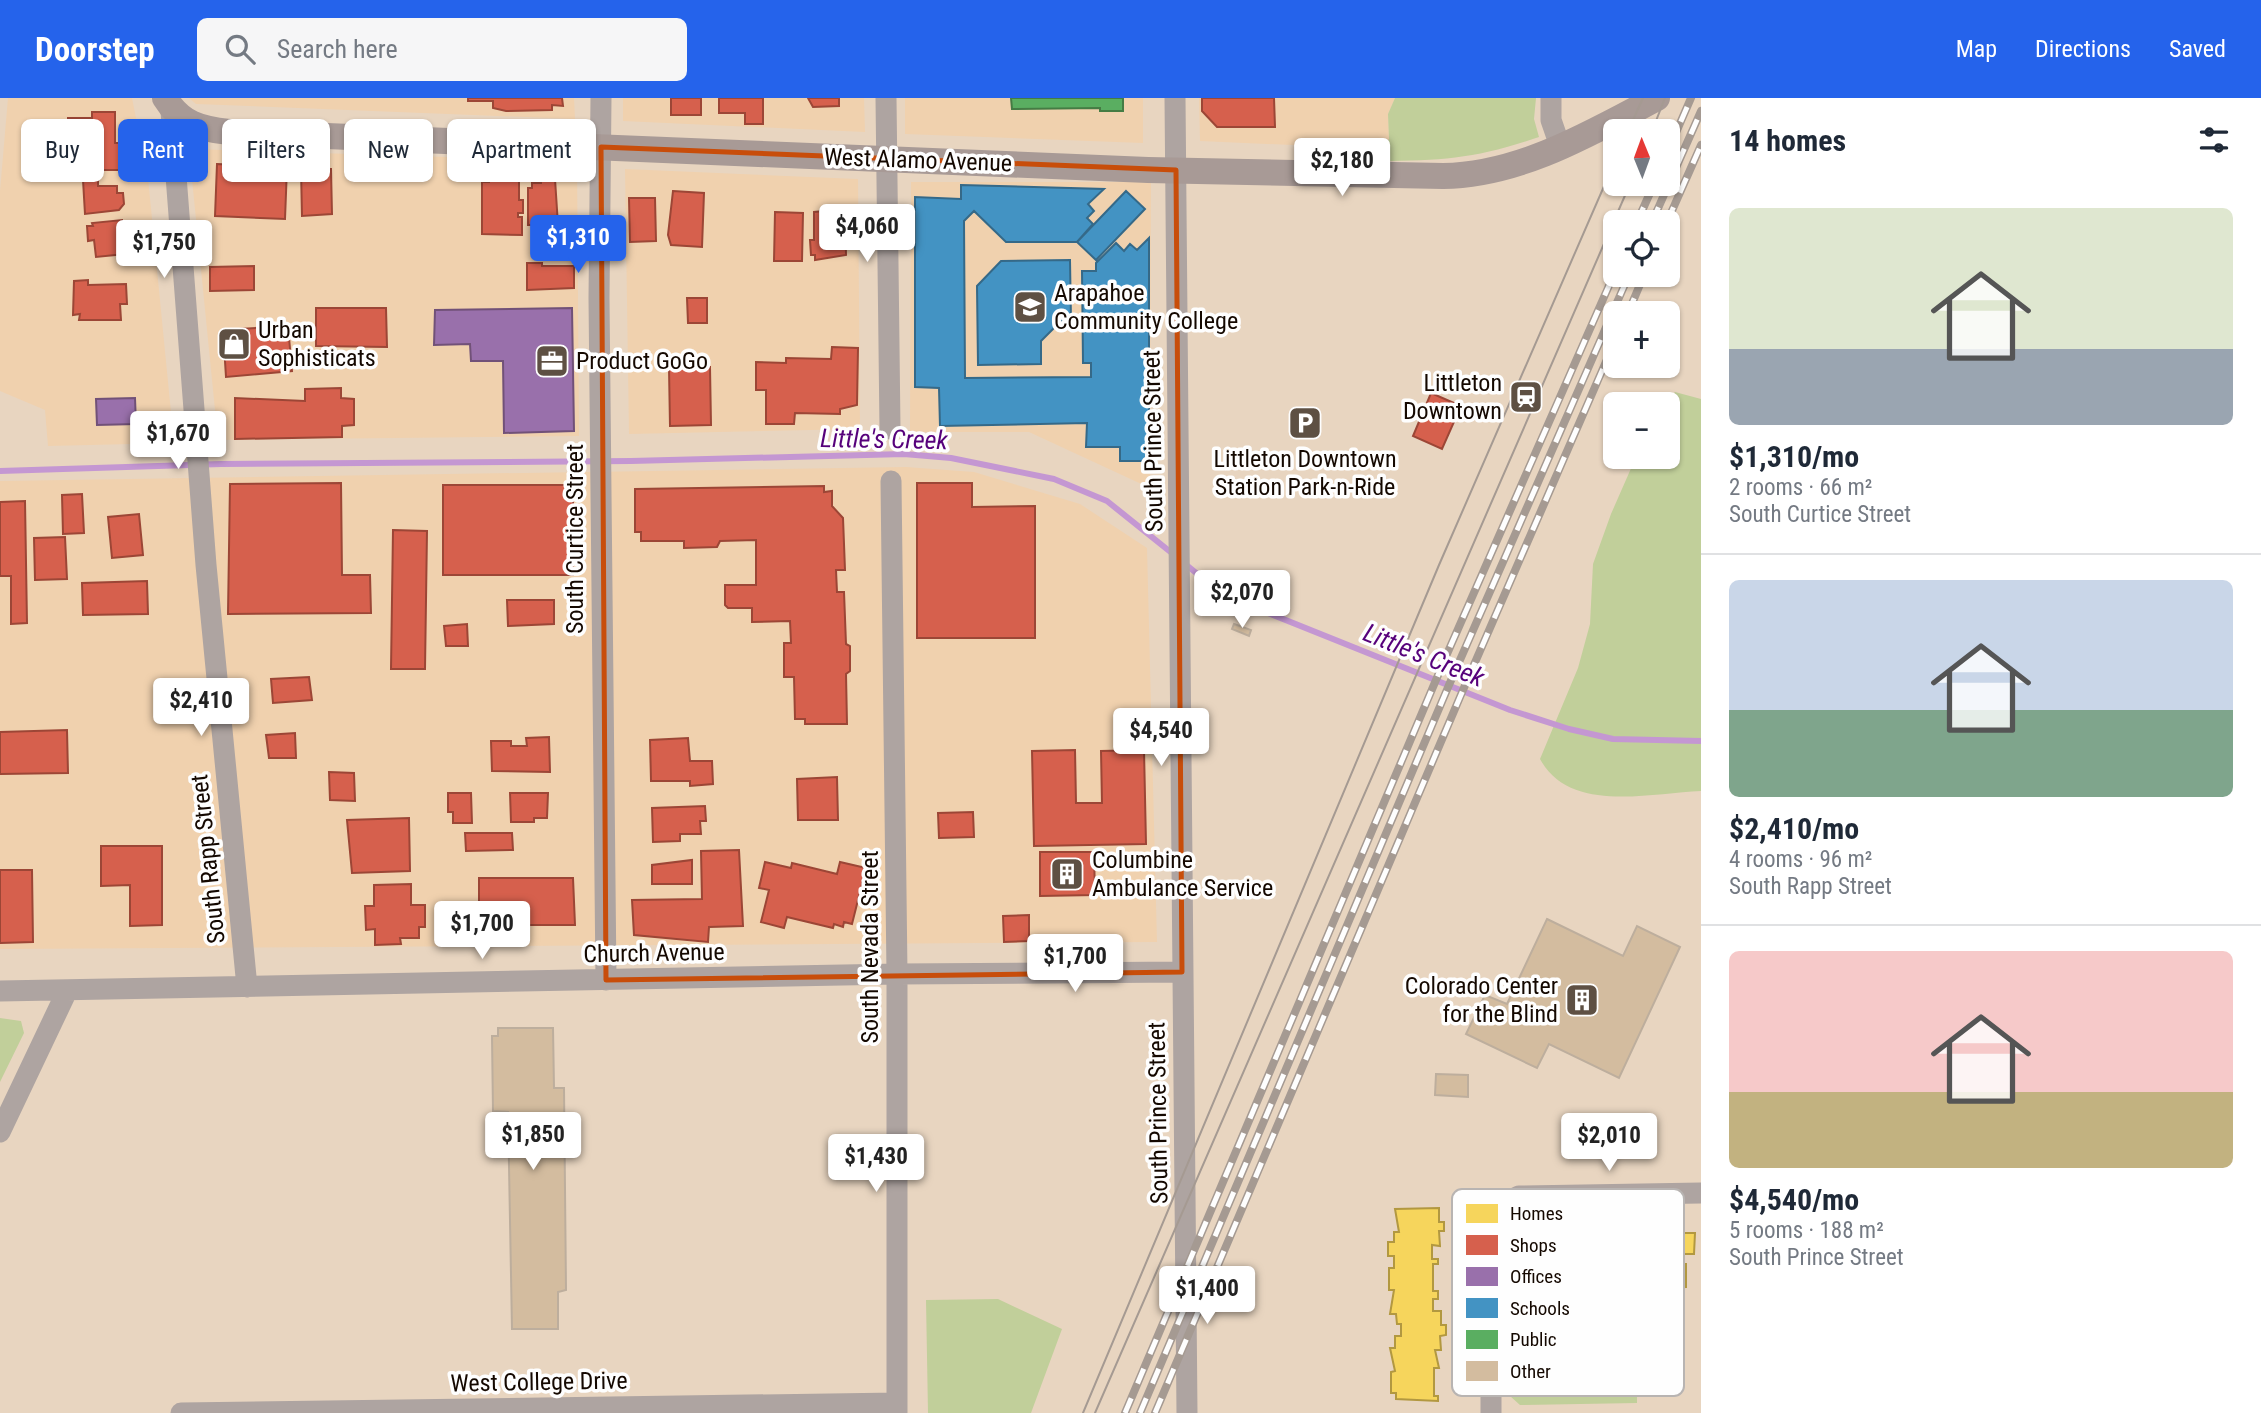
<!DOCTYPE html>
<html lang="en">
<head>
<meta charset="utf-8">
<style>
  :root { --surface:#fff; --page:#f6f6f7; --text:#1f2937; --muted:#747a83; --line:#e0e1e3; --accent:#2563eb }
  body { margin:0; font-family:"Roboto Condensed",sans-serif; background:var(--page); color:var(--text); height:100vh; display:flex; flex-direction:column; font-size:26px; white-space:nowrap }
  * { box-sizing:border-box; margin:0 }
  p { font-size:23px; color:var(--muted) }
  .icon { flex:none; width:38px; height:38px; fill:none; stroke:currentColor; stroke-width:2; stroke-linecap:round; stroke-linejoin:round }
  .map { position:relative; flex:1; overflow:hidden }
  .sheet { display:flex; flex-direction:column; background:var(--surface); width:560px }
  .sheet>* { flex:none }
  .top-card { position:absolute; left:21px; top:21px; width:665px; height:63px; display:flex; gap:14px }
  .needle { width:46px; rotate:359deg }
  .fabs { position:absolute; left:1603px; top:21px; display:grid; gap:14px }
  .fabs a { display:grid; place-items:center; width:77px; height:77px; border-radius:10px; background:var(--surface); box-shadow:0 2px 5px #0004; font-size:35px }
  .price { position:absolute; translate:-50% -60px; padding:0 16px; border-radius:7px; background:#fff; color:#222; font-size:23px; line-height:46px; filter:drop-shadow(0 2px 4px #0008) }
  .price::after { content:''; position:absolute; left:50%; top:42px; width:21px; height:16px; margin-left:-10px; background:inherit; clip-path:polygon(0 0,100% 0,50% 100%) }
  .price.active { background:var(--accent); color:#fff }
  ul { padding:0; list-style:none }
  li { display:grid; align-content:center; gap:14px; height:371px; padding:0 28px }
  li+li { border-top:2px solid var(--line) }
  li span { display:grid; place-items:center; height:217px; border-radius:10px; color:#555 }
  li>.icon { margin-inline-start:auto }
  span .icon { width:126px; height:126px; fill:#fffc; stroke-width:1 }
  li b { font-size:30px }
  h2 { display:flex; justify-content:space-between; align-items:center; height:84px; padding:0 28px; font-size:30px }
  .pill { padding:0 24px; border-radius:10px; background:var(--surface); box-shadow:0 2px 5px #0004; font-size:24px; line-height:63px }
  .pill.active { background:var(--accent); color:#fff }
  header { display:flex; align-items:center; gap:42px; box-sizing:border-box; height:98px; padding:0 35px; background:var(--accent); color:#fff }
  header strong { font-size:33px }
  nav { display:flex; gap:38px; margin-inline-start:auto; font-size:24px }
  .search { width:490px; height:63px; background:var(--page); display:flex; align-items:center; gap:18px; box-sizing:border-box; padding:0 24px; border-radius:10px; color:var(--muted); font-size:26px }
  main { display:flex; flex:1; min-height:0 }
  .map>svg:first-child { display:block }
  .built { fill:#f0d1ae }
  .green { fill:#c1cf9a }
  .homes { fill:#f6d55c; stroke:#b29840; stroke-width:2 }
  .shops { fill:#d6604d; stroke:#9c4636; stroke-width:2 }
  .offices { fill:#9970ab; stroke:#715178; stroke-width:2 }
  .schools { fill:#4393c3; stroke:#356988; stroke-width:2 }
  .public { fill:#5aae61; stroke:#457c44; stroke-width:2 }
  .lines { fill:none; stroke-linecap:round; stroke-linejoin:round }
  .stream { stroke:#c497d2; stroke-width:6 }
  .building { fill:#d3bc9f; stroke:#bdae9d; stroke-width:2 }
  .minor { stroke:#aea4a1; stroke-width:21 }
  .major { stroke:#a89a96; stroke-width:26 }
  .tram { stroke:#a59a92; stroke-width:2 }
  .rail-casing { stroke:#a59a92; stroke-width:8 }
  .rail { stroke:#fefefe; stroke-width:5; stroke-dasharray:16; stroke-linecap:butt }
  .marked { fill:none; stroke:#c84d0a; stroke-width:5; stroke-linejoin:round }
  .labels { text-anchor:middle; stroke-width:7; stroke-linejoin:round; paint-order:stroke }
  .street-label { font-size:24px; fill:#140800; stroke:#fefefe }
  .poi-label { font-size:24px; fill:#140800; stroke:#fefefe; text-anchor:start }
  .water-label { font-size:26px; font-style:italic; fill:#56017b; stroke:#fefefe }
  .key { fill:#fefefe; stroke:#b8b4b2; stroke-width:2 }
  .key-label { font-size:19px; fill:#140800 }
</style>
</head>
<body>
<header>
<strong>Doorstep</strong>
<div class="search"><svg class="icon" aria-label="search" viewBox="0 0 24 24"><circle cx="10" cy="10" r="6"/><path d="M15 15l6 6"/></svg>Search here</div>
<nav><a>Map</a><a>Directions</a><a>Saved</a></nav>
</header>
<main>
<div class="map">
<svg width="1701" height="1315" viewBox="0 0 1701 1315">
  <rect width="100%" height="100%" fill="#e8d5c0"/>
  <!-- built -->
  <path class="built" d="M8 0H132L148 80 174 345 48 348 45 312 0 293V93Z
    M189 0H574L575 21 196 6Z
    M623 0H864L865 34 623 23Z
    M905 0H1143V45L905 36Z
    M1199 0H1395L1388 16 1389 41 1383 51 1200 43Z
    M189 51 577 63 579 338 218 342Z
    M625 71 858 81 860 331 629 336Z
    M911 84H1151L1150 390 1029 334H910Z
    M906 369 974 374 1080 406 1147 450 1157 844 0 851V383Z"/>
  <!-- green -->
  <path class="green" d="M1395 0H1536L1534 21 1539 39C1478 60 1444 63 1380 63L1375 58 1389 41 1388 16Z
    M1675 294 1701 301V693C1649 695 1570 716 1540 661L1578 570 1590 526 1593 466 1611 416 1636 359H1668L1666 306Z
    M0 920 21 923 24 935 0 984Z
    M1636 1184 1637 1305 1520 1307 1510 1298V1188Z
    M998 1201 1062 1231 1031 1315H928L926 1202Z"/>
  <!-- homes -->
  <path class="homes" d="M1439 1110V1124H1444V1133H1439L1440 1148 1432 1147V1161H1438V1166H1433V1193H1438V1201H1433V1213H1441V1227H1446V1237L1440 1238 1441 1252H1435L1439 1270H1434V1298H1438V1303L1396 1301V1295H1391V1274L1395 1273 1390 1250H1395V1238H1401V1226H1397L1396 1216H1390L1394 1192H1389V1170H1394V1158H1388V1144H1394V1134H1399L1395 1111Z
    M1673 1135H1695L1694 1156H1673Z
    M1662 1166H1686V1189L1662 1190Z"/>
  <!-- shops -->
  <path class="shops" d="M468 0H562L563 8 552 7V12L506 13 493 10V3H468Z
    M671 0H701V17H671Z
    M719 0H763V26H745V15H719Z
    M808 0H839V8L813 9Z
    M1202 0H1274L1275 29H1217L1202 13Z
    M92 14H115V45H135V72H34V47L68 46V20H92Z
    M217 66 287 69 285 121 215 118Z
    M301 71H331L332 116 302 118Z
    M489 78H513V83H519V102H523V115H518V119H522V137L482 136V84H489Z
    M98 81V88H117V95H123L124 106 119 112 85 116 83 82Z
    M541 81H555L558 127H528V90H532V85H541Z
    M673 93 704 95 702 149 671 147 668 137Z
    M629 100H655L656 143 630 144Z
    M824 113V118L845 117 846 157 815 162V157H811L810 142H814V114Z
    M775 114 803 115 802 163H774Z
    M122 122V130H127L129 149H124L125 156 96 159 94 142 88 143 87 128H93L92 125Z
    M527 165H542V168H574V190L527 192Z
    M254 168V192L210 193V169Z
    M88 182V187L126 186 127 206H120L121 222H79L80 216 73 217 74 183Z
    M687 200H707V225H688Z
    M316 210H386L387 249 316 248Z
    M288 228 292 273 226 279 223 232Z
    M832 249 858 250 857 307 840 311V316L795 315 794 326H766V292H756V264L786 265V260L831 261Z
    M710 269 711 327 670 328 669 270Z
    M341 290V300L354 301V327L342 328V339L235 341V300L305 303V291Z
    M1431 295 1461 308 1442 351 1413 338Z
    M341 385 342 477H370L371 515 228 516 230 386Z
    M917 385H972V409L1035 408V540H917Z
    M443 387H573V477H443Z
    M824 388V394L832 393V408L843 420 845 472H836L837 494H844L846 546 850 548V573L846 576 847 626H805V621H795L794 579H784V545H791L790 523 752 524V510H728L725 507V487H756V442L720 443 717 449 684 450V443H641V434H635V391Z
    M82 396 84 435 63 436 62 397Z
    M25 403 27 525 11 526V478H0V404Z
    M139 416 143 457 112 460 108 419Z
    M393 432 427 433 425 571H391Z
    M65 439 67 481 35 482 34 440Z
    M147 483 148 516 83 517 82 485Z
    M507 502H554V526L508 528Z
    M467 526 468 548H446L444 528Z
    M309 579 312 602 273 605 271 581Z
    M67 632 68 675 0 676V634Z
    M295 635 296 660H269L266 637Z
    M549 639 550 674 492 673 491 643H511V648H527L526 640Z
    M688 640 690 663H712L713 686 690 688V683H651L650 642Z
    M1075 652 1076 705H1102L1101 653 1144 652 1146 746 1034 748 1032 653Z
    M329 674 354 675 355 703 330 702Z
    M837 679 838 722H798L797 681Z
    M448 695H471L472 725H453V714H448Z
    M510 695H548L547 720H534V724H511Z
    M705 708 706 723H700L701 736H680V743L653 744 652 710Z
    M973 714 974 739 939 740 938 715Z
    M409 720 410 773 352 775 347 722Z
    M465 735H512L513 752 466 753Z
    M101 748H162V827L130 828V787L101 788Z
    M739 752 743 828 709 829 708 844 634 837 632 802 702 801 701 753Z
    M1040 754H1094L1095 797 1040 798Z
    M692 762V786H652V767Z
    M765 764 791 770 792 765 837 776 840 764 866 770 852 826 844 824 843 829 834 826 833 830 787 819 784 830 761 824 769 792 759 790Z
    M0 772H32L33 844 0 845Z
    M479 780H573L575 827H479Z
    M411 786V807H425V829H419V840H400L401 846 375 847V831L366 832 365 808H374V787Z
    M1029 817V843L1004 844 1003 818Z"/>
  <!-- offices -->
  <path class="offices" d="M572 210 574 333 504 335 503 263H471L470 246 434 247 435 212Z
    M135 300 136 326 97 327 96 301Z"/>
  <!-- schools -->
  <path class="schools" d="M961 87 1104 91 1088 106 1094 113 1087 120 1093 126 1077 144H1006L974 113 964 123 965 280 1091 279V265H1083L1082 173H1096V165L1116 145 1124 153 1130 146 1137 152 1149 140V363H1120V349H1086L1087 325 940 328 939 290 915 289V99L961 101Z
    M1126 93 1145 111 1096 162 1077 144Z
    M1070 162 1071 223H1061L1041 243V266L978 267 977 188 1001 163Z"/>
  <!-- public -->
  <path class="public" d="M1011 0H1123V13H1100V10L1012 11Z"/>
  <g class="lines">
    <!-- stream -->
    <path class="stream" d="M0 373 221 366 631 363 904 356 951 360 1054 381 1107 403 1173 456
      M1184 465 1223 497 1510 612 1569 631 1613 641 1701 643"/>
  </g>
  <!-- building -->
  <path class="building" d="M1234 526 1251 532 1249 538 1232 531Z
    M1547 821 1623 858 1637 828 1680 849 1619 980 1549 946 1537 970 1466 936 1485 897 1507 906Z
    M498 930H553L554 990H564L566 1192 558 1194V1231H512L508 1014 493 1013 492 938H498Z
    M1436 976 1468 977V999L1435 997Z"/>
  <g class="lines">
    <!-- minor -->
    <path class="minor" d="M170 0 206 467 247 889
      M601 0 599 200 606 882
      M886 0 890 331
      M1175 0 1187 1315
      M1551 0V22L1560 48
      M891 383 897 876V1315
      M0 893 897 876 1182 874
      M0 1034 67 893
      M181 1315 897 1305
      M1491 1315V1127L1497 1109 1519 1098 1701 1095"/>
    <!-- major -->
    <path class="major" d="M165 0C181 26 200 31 229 34L1148 72 1443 78C1520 77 1591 35 1657 0"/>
    <!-- tram -->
    <path class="tram" d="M1628 33 1643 0
      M1652 33 1665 0
      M1083 1315 1439 467 1615 63
      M1095 1315 1630 86"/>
    <defs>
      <path id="rail" d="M1668 53 1691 0
        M1637 124 1654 86
        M1652 124 1701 13
        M1667 124 1701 47
        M1628 215 1644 177
        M1125 1315 1447 556 1615 174
        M1140 1315 1449 587 1629 177
        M1155 1315 1463 592 1615 243"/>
    </defs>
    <!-- rail casing -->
    <use href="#rail" class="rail-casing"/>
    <!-- rail -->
    <use href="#rail" class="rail"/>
  </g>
  <!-- marked area -->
  <path class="marked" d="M601 49 1176 72 1182 874 606 882Z"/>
  <!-- icons -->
  <defs>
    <symbol id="university-square" viewBox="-11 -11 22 22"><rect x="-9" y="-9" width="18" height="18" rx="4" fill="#5e5043" stroke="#fefefe"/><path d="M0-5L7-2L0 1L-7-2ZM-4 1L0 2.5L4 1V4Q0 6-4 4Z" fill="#fff"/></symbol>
    <symbol id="shop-square" viewBox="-11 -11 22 22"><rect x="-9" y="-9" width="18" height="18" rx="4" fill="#5e5043" stroke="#fefefe"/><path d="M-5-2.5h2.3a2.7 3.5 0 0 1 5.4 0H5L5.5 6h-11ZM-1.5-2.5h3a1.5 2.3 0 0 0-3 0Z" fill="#fff"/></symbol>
    <symbol id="office-square" viewBox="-11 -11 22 22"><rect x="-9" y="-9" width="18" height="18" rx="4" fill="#5e5043" stroke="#fefefe"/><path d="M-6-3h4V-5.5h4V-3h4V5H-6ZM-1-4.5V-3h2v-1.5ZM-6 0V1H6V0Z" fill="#fff"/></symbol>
    <symbol id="station-square" viewBox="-11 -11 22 22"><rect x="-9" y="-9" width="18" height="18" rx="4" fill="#5e5043" stroke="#fefefe"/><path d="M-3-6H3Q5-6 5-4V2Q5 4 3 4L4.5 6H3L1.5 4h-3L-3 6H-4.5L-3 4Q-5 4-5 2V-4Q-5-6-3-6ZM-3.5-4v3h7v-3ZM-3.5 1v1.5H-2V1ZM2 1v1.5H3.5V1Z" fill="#fff"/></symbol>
    <symbol id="parking-square" viewBox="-11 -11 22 22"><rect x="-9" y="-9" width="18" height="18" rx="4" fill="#5e5043" stroke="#fefefe"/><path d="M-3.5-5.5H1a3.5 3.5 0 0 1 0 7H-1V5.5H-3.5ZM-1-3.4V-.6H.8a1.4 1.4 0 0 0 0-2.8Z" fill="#fff"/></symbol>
    <symbol id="building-square" viewBox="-11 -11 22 22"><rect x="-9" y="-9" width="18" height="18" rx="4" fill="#5e5043" stroke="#fefefe"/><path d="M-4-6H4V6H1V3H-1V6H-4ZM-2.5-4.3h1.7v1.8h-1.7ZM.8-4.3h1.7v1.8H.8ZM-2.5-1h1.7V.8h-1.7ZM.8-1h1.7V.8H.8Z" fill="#fff"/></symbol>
  </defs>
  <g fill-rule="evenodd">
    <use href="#university-square" x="1011" y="190" width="38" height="38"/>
    <use href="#shop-square" x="215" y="227" width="38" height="38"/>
    <use href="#office-square" x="533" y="244" width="38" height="38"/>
    <use href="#station-square" x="1507" y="280" width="38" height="38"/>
    <use href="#parking-square" x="1286" y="306" width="38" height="38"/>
    <use href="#building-square" x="1048" y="757" width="38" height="38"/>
    <use href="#building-square" x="1563" y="883" width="38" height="38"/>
  </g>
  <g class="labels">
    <!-- street labels -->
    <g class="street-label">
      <text transform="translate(918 62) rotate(2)" y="8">West Alamo Avenue</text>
      <text transform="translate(1153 343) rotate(-91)" y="8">South Prince Street</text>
      <text transform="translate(575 441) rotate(-90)" y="8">South Curtice Street</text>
      <text transform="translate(208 761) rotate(-96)" y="8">South Rapp Street</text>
      <text transform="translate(870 849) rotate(-90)" y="8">South Nevada Street</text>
      <text transform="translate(654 855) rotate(-1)" y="8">Church Avenue</text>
      <text transform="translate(1158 1015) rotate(-91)" y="8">South Prince Street</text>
      <text transform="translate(539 1284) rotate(-1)" y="8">West College Drive</text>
    </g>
    <!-- poi labels -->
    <g class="poi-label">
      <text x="1054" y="203">Arapahoe<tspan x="1054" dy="28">Community College</tspan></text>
      <text x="258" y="240">Urban<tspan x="258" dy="28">Sophisticats</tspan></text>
      <text x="576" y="271">Product GoGo</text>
      <text x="1502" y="293" text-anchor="end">Littleton<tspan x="1502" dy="28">Downtown</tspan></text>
      <text x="1305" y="369" text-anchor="middle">Littleton Downtown<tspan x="1305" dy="28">Station Park-n-Ride</tspan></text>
      <text x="1092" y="770">Columbine<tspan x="1092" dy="28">Ambulance Service</tspan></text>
      <text x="1558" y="896" text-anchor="end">Colorado Center<tspan x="1558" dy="28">for the Blind</tspan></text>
    </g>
    <!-- water labels -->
    <g class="water-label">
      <text transform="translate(884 341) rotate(1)" y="9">Little's Creek</text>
      <text transform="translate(1424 557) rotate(22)" y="9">Little's Creek</text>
    </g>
  </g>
  <!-- legend -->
  <rect x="1452" y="1091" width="232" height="207" rx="10" class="key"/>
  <rect x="1466" y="1106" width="32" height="19" fill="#f6d55c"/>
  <rect x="1466" y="1137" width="32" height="20" fill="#d6604d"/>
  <rect x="1466" y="1169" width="32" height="19" fill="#9970ab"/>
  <rect x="1466" y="1200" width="32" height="20" fill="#4393c3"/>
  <rect x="1466" y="1232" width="32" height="19" fill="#5aae61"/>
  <rect x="1466" y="1263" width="32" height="20" fill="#d3bc9f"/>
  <g class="key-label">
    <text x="1510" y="1122">Homes</text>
    <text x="1510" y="1154">Shops</text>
    <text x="1510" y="1185">Offices</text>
    <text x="1510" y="1217">Schools</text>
    <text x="1510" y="1248">Public</text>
    <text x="1510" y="1280">Other</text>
  </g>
</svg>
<div class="fabs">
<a><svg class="needle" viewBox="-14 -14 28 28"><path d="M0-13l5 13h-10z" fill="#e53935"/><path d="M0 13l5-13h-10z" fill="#747a83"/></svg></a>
<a><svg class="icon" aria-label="locate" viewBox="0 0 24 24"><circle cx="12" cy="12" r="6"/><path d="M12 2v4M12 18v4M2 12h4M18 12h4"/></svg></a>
<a>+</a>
<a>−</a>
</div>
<b class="price" style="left:1342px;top:100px">$2,180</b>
<b class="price" style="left:867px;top:166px">$4,060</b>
<b class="price active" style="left:578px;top:177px">$1,310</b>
<b class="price" style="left:164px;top:182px">$1,750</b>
<b class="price" style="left:178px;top:373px">$1,670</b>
<b class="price" style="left:1242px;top:532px">$2,070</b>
<b class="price" style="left:201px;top:640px">$2,410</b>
<b class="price" style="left:1161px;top:670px">$4,540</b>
<b class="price" style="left:482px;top:863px">$1,700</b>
<b class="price" style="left:1075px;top:896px">$1,700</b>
<b class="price" style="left:533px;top:1074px">$1,850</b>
<b class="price" style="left:1609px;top:1075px">$2,010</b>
<b class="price" style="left:876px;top:1096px">$1,430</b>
<b class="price" style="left:1207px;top:1228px">$1,400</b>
<div class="top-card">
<a class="pill">Buy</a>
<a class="pill active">Rent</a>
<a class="pill">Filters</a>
<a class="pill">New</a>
<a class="pill">Apartment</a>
</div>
</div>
<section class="sheet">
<h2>14 homes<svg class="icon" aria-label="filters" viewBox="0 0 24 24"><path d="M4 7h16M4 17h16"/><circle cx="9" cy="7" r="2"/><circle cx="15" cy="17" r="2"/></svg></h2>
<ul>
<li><span style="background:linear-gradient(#dfe7d0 65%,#9aa5b1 0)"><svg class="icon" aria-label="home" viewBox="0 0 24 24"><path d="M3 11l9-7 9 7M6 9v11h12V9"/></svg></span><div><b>$1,310/mo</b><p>2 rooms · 66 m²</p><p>South Curtice Street</p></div></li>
<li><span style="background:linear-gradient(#c9d6e8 60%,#7fa58c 0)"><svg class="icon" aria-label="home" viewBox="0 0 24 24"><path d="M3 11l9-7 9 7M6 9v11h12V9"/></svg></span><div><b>$2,410/mo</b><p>4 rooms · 96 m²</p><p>South Rapp Street</p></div></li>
<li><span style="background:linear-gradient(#f6c9c9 65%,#c2b280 0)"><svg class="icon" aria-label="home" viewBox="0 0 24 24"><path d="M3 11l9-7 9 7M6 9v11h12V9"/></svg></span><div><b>$4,540/mo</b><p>5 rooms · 188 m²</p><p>South Prince Street</p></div></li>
</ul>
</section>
</main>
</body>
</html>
